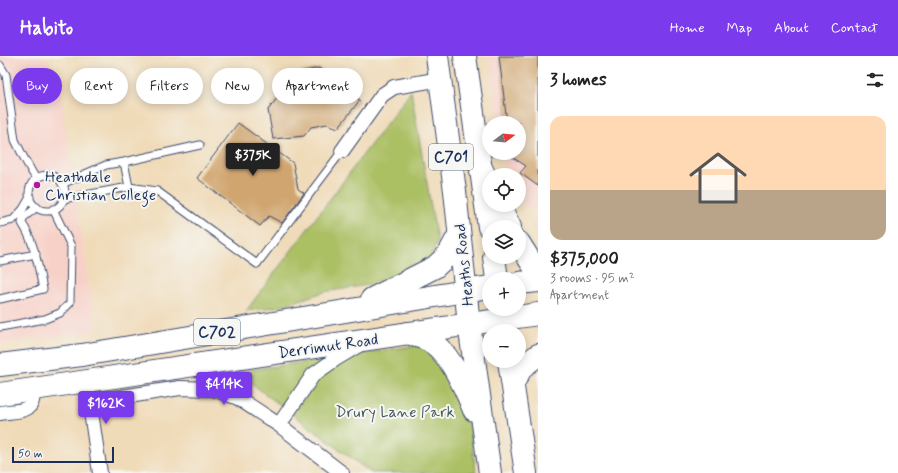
<!DOCTYPE html>
<html lang="en">
<head>
<meta charset="utf-8">
<style>
  :root { --surface:#fff; --page:#f6f6f6; --text:#222; --muted:#767676; --accent:#7c3aed }
  body { margin:0; font-family:Mynerve,sans-serif; background:var(--page); color:var(--text); height:100vh; display:flex; flex-direction:column; font-size:15px; white-space:nowrap }
  * { box-sizing:border-box; margin:0 }
  p { font-size:13px; color:var(--muted) }
  .icon { flex:none; width:22px; height:22px; fill:none; stroke:currentColor; stroke-width:2; stroke-linecap:round; stroke-linejoin:round }
  .map { position:relative; flex:1; overflow:hidden }
  .drawer { display:flex; flex-direction:column; background:var(--surface); width:360px }
  .drawer>* { flex:none }
  .banner { position:absolute; left:12px; top:12px; width:380px; height:36px; display:flex; gap:8px }
  .needle { width:26px; rotate:74deg }
  .buttons { position:absolute; left:482px; top:60px; display:grid; gap:8px }
  .buttons a { display:grid; place-items:center; width:44px; height:44px; border-radius:50%; background:var(--surface); box-shadow:0 2px 10px #0003; font-size:20px }
  .scale { position:absolute; left:12px; bottom:10px; width:102px; box-sizing:border-box; padding-left:4px; border:2px solid #1b2f5e; border-top:0; font-size:11px; line-height:14px; white-space:nowrap; color:#1b2f5e; -webkit-text-stroke:3px #f6f6f2; paint-order:stroke }
  .price { position:absolute; translate:-50% -34px; padding:0 9px; border-radius:4px; background:var(--accent); color:#fff; font-size:13px; line-height:26px; filter:drop-shadow(0 1px 2px #0008) }
  .price::after { content:''; position:absolute; left:50%; top:24px; width:12px; height:9px; margin-left:-6px; background:inherit; clip-path:polygon(0 0,100% 0,50% 100%) }
  .price.on { background:#222; color:#fff }
  ul { padding:0; list-style:none }
  li { display:grid; align-content:center; gap:8px; height:212px; padding:0 12px }
  li span { display:grid; place-items:center; height:124px; border-radius:12px; color:#555 }
  li>.icon { margin-inline-start:auto }
  span .icon { width:72px; height:72px; fill:#fffc; stroke-width:1 }
  li b { font-size:17px }
  h2 { display:flex; justify-content:space-between; align-items:center; height:48px; padding:0 12px; font-size:17px }
  .pill { padding:0 14px; border-radius:18px; background:var(--surface); box-shadow:0 2px 10px #0003; font-size:14px; line-height:36px }
  .pill.on { background:var(--accent); color:#fff }
  header { display:flex; align-items:center; gap:24px; box-sizing:border-box; height:56px; padding:0 20px; background:var(--accent); color:#fff }
  header strong { font-size:19px }
  nav { display:flex; gap:22px; margin-inline-start:auto; font-size:14px }
  main { display:flex; flex:1; min-height:0 }
  .map>svg:first-child { display:block }
  .built { fill:#f7d1c8 }
  .green { fill:#abbf63; stroke:#637760 }
  .building { fill:#d0a570 }
  .lines { fill:none; stroke-linecap:round; stroke-linejoin:round }
  .lane-casing { stroke:#3b496c; stroke-width:9 }
  .street-casing { stroke:#3b496c; stroke-width:16 }
  .primary-casing { stroke:#3b496c; stroke-width:24 }
  .highway-casing { stroke:#3b496c; stroke-width:24 }
  .lane { stroke:#fff; stroke-width:7 }
  .street { stroke:#fff; stroke-width:14 }
  .primary { stroke:#fff; stroke-width:22 }
  .highway { stroke:#fff; stroke-width:22 }
  .poi-dot { fill:#b5179e; stroke:#f6f6f2; stroke-width:1.5 }
  .labels { text-anchor:middle; stroke-width:4; stroke-linejoin:round; paint-order:stroke }
  .shield { fill:#f6f6f2; stroke:#5d6b8a; stroke-width:1 }
  .shield-label { font-size:15px; font-weight:bold; fill:#1b2f5e }
  .poi-label { font-size:16px; fill:#1b2f5e; stroke:#f6f6f2; text-anchor:start }
  .street-label { font-size:16px; fill:#1b2f5e; stroke:#f6f6f2 }
  .park-label { font-size:16px; fill:#465a60; stroke:#f6f6f2 }
</style>
</head>
<body>
<header>
<strong>Habito</strong>
<nav><a>Home</a><a>Map</a><a>About</a><a>Contact</a></nav>
</header>
<main>
<div class="map">
<svg width="538" height="417" viewBox="0 0 538 417">
  <rect width="100%" height="100%" fill="#f6f6f2"/>
  <filter id="ink" filterUnits="userSpaceOnUse"><feTurbulence type="fractalNoise" baseFrequency=".025" numOctaves="2"/><feDisplacementMap in="SourceGraphic" scale="8" xChannelSelector="R" yChannelSelector="G"/><feConvolveMatrix kernelMatrix="1 2 1 2 8 2 1 2 1" color-interpolation-filters="sRGB"/></filter>
  <filter id="wash" filterUnits="userSpaceOnUse"><feTurbulence type="fractalNoise" baseFrequency=".012" numOctaves="4" result="noise"/><feDisplacementMap in="SourceGraphic" scale="16" xChannelSelector="R" yChannelSelector="G"/><feGaussianBlur stdDeviation="0.9" result="paint"/><feColorMatrix in="noise" values="0 0 0 0 0 0 0 0 0 0 0 0 0 0 0 0 0 1.4 0 .05"/><feComposite in="paint" operator="in"/></filter>
  <g filter="url(#wash)">
    <rect width="100%" height="100%" fill="#f0dbb9"/>
    <!-- built -->
    <path class="built" d="M0 0H43L57 17 96 274 0 288Z
      M489 0H538V158L519 144V119H506L503 97H519V67H499Z"/>
    <!-- green -->
    <path class="green" d="M411 35 437 185 432 201 374 228 324 236 281 250 246 255Z
      M419 289 435 298 462 346 470 373 476 417H371L236 316Z"/>
    <g id="blocks">
      <!-- building -->
      <path class="building" d="M499 0H538V130L520 117 526 110 506 97H519V67H507Z
        M319 12 360 44 338 72 327 68 311 71 304 80 273 83 268 54 278 41 274 37 282 26 288 28 296 17Z
        M238 67 293 107 298 133 304 137 282 167 269 160 260 170 197 122Z"/>
    </g>
  </g>
  <g filter="url(#ink)">
    <use href="#blocks" fill-opacity="0" stroke="#3b496c" stroke-width="1"/>
    <g class="lines">
      <defs>
        <path id="lane" d="M0 9 6 19 15 84 24 102 36 123
          M124 106 200 89
          M29 137a18 18 0 1 1 36 0a18 18 0 1 1-36 0Z
          M62 128 106 109 124 106 129 131
          M63 143 129 131 157 135 257 208 342 95
          M0 167 13 164 23 153 30 141
          M0 205 36 198
          M0 243 43 233C38 210 35 187 22 167L23 162 37 151
          M0 271 45 263 60 257 70 247 71 190 53 153"/>
        <path id="street" d="M342 95 382 39 394 31 441 23
          M88 336 100 417
          M90 346 180 332 213 333 238 342 279 369 342 417
          M0 357C18 354 36 358 32 334
          M279 369 313 319 334 304 359 289"/>
        <path id="primary" d="M437 0 455 135 469 268 490 417
          M465 0 489 171
          M494 201 497 223
          M408 277C417 280 426 282 434 288 452 301 466 334 474 354
          M509 305 526 417
          M513 327 522 311 538 299"/>
        <path id="highway" d="M480 110 489 128
          M499 149 510 171
          M519 187 531 206 538 215
          M519 227 538 225
          M372 243 435 211 448 199 459 179
          M0 309 82 299 489 231
          M0 338 538 258"/>
      </defs>
      <!-- lane casing -->
      <use href="#lane" class="lane-casing"/>
      <!-- street casing -->
      <use href="#street" class="street-casing"/>
      <!-- primary casing -->
      <use href="#primary" class="primary-casing"/>
      <!-- highway casing -->
      <use href="#highway" class="highway-casing"/>
      <!-- lane -->
      <use href="#lane" class="lane"/>
      <!-- street -->
      <use href="#street" class="street"/>
      <!-- primary -->
      <use href="#primary" class="primary"/>
      <!-- highway -->
      <use href="#highway" class="highway"/>
    </g>
  </g>
  <!-- markers -->
  <circle class="poi-dot" cx="37" cy="129" r="4"/>
  <g class="labels">
    <!-- shield labels -->
    <g class="shield">
      <rect x="429" y="88" width="44" height="26" rx="3"/>
      <rect x="194" y="263" width="46" height="26" rx="3"/>
    </g>
    <g class="shield-label">
      <text x="451" y="106">C701</text>
      <text x="217" y="281">C702</text>
    </g>
    <!-- poi labels -->
    <g class="poi-label">
      <text x="45" y="126">Heathdale<tspan x="45" dy="18">Christian College</tspan></text>
    </g>
    <!-- street labels -->
    <g class="street-label">
      <text transform="translate(463 209) rotate(-96)" y="6">Heaths Road</text>
      <text transform="translate(328 289) rotate(-8)" y="6">Derrimut Road</text>
    </g>
    <!-- park labels -->
    <g class="park-label">
      <text x="395" y="361">Drury Lane Park</text>
    </g>
  </g>
</svg>
<div class="buttons">
<a><svg class="needle" viewBox="-14 -14 28 28"><path d="M0-13l5 13h-10z" fill="#e53935"/><path d="M0 13l5-13h-10z" fill="#767676"/></svg></a>
<a><svg class="icon" aria-label="locate" viewBox="0 0 24 24"><circle cx="12" cy="12" r="6"/><path d="M12 2v4M12 18v4M2 12h4M18 12h4"/></svg></a>
<a><svg class="icon" aria-label="layers" viewBox="0 0 24 24"><path d="M12 4l9 5-9 5-9-5zM3 14l9 5 9-5"/></svg></a>
<a>+</a>
<a>−</a>
</div>
<div class="scale">50 m</div>
<b class="price on" style="left:253px;top:121px">$375K</b>
<b class="price" style="left:224px;top:350px">$414K</b>
<b class="price" style="left:106px;top:369px">$162K</b>
<div class="banner">
<a class="pill on">Buy</a>
<a class="pill">Rent</a>
<a class="pill">Filters</a>
<a class="pill">New</a>
<a class="pill">Apartment</a>
</div>
</div>
<section class="drawer">
<h2>3 homes<svg class="icon" aria-label="filters" viewBox="0 0 24 24"><path d="M4 7h16M4 17h16"/><circle cx="9" cy="7" r="2"/><circle cx="15" cy="17" r="2"/></svg></h2>
<ul>
<li><span style="background:linear-gradient(#ffd9b3 60%,#b9a48a 0)"><svg class="icon" aria-label="home" viewBox="0 0 24 24"><path d="M3 11l9-7 9 7M6 9v11h12V9"/></svg></span><div><b>$375,000</b><p>3 rooms · 95 m²</p><p>Apartment</p></div></li>
</ul>
</section>
</main>
</body>
</html>
